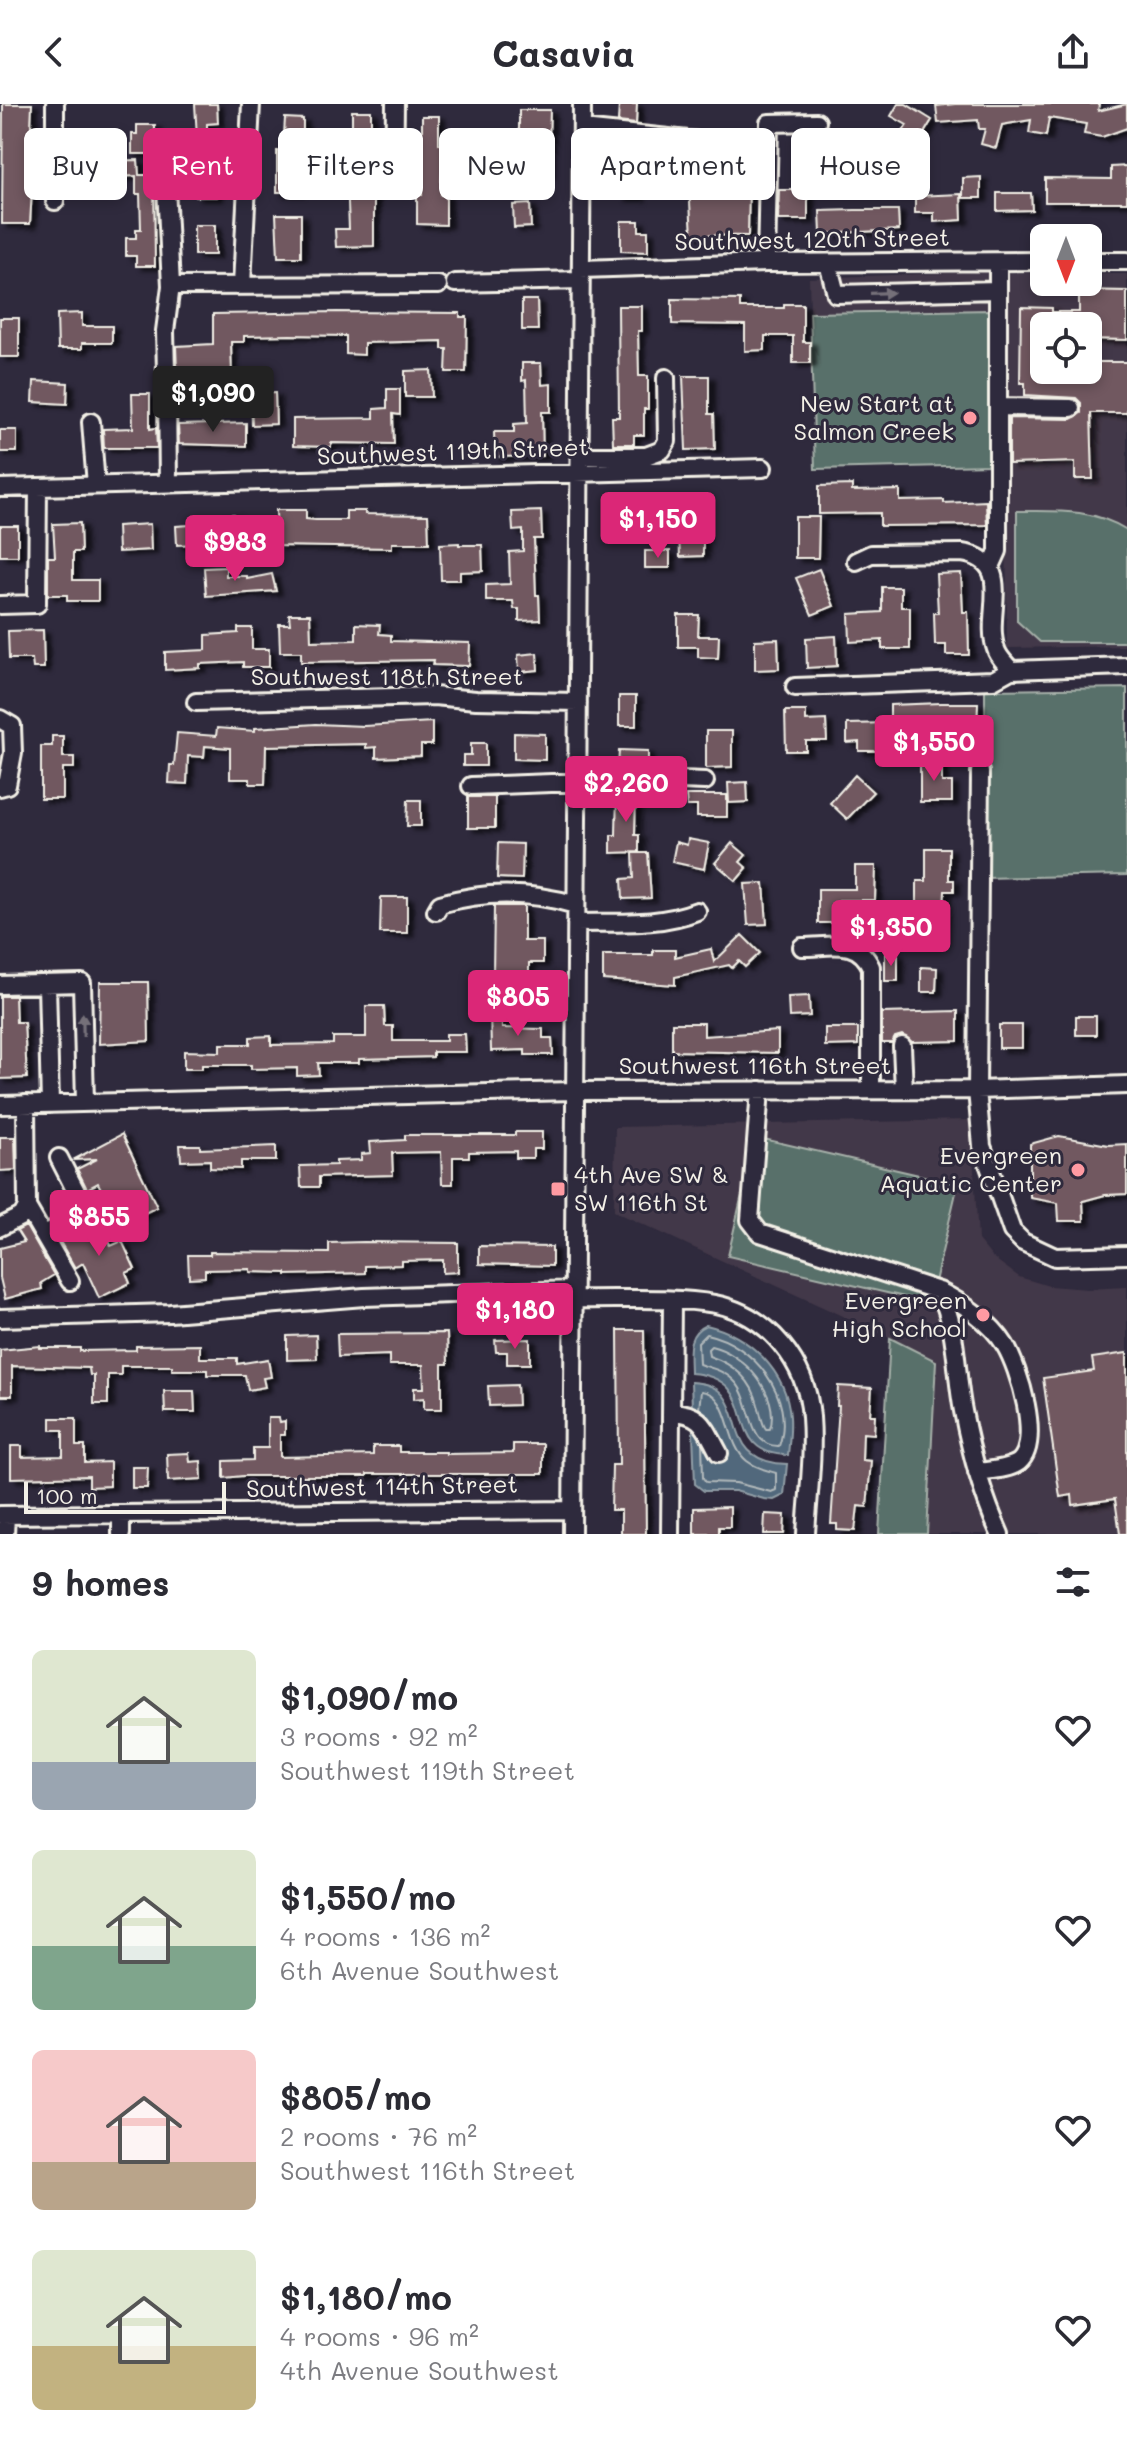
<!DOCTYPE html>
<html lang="en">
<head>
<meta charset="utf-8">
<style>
  :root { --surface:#fff; --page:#f2f2f3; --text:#2b2b33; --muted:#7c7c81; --accent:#db2777 }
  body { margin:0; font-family:Mali,sans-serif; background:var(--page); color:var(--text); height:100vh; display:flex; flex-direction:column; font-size:30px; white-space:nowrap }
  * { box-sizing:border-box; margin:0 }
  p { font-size:26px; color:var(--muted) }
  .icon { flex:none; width:44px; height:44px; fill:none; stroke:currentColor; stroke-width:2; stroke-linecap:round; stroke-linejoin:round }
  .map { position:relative; height:1430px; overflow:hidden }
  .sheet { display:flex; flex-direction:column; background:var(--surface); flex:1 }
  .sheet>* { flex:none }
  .top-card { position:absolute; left:24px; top:24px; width:1080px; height:72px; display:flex; gap:16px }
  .needle { width:52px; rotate:180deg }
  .fabs { position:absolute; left:1030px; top:120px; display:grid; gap:16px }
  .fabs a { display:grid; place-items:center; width:72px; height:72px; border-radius:12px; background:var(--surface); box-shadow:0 4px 12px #0003; font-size:40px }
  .scale { position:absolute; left:24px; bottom:20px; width:202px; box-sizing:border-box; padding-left:8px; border:4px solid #f4f1e8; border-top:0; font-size:22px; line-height:28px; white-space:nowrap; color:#f4f1e8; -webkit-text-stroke:6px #2f2a3d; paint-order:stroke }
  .price { position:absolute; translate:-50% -68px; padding:0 18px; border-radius:8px; background:var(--accent); color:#fff; font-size:26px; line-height:52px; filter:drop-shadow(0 2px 4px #0008) }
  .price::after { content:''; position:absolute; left:50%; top:48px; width:24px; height:18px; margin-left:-12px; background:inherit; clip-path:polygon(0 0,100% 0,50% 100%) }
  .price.on { background:#222; color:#fff }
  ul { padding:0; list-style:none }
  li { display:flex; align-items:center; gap:24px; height:200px; padding:0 32px }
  li span { display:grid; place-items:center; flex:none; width:224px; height:160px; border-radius:12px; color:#555 }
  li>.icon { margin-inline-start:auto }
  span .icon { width:96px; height:96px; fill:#fffc; stroke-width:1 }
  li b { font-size:34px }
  h2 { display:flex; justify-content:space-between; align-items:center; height:96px; padding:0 32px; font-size:34px }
  .tag { padding:0 28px; border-radius:12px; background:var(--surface); box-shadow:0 4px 12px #0003; font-size:28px; line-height:72px }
  .tag.on { background:var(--accent); color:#fff }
  header { display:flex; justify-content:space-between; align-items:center; height:104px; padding:0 32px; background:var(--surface); font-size:36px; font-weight:700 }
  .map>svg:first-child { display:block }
  .built { fill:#433848; fill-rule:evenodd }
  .green { fill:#59706a; stroke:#a6b0a9; stroke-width:2 }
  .water { fill:#51687b; stroke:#929fa7; stroke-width:2 }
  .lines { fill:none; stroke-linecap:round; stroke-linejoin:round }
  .shore { stroke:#b3babc; stroke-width:2 }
  .building { fill:#715961; stroke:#f4f1e8; stroke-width:2; filter:url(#shadow) }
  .minor-casing { stroke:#f4f1e8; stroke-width:22 }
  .minor { stroke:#2f2a3d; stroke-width:16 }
  .oneway { fill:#747079 }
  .poi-dot { fill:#ff9aa2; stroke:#2f2a3d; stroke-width:3 }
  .labels { text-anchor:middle; stroke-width:6; stroke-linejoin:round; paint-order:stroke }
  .street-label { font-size:24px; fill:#f4f1e8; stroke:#2f2a3d }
  .poi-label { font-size:24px; fill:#f4f1e8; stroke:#2f2a3d; text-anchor:end }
</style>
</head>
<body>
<header><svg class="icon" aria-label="back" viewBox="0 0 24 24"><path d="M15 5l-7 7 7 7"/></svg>Casavia<svg class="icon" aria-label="share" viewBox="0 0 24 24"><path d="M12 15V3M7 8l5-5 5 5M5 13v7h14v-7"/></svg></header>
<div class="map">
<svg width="1127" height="1430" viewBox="0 0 1127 1430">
  <defs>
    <filter id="shadow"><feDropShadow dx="6" dy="3.5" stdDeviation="2" flood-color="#0009"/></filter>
  </defs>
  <rect width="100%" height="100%" fill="#2f2a3d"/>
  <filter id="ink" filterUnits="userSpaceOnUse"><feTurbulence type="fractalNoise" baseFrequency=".0125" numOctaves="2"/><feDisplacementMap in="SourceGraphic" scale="16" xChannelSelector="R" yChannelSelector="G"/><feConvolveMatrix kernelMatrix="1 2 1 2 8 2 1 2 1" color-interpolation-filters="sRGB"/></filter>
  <g filter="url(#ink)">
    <!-- built -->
    <path class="built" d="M974 168 1044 169V178H1088V170H1127V542L1007 544 1006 361 815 365 809 174ZM1044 222H1088V266H1044Z
      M971 1016 978 1136 992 1153 1019 1173 1049 1182 1088 1185 1127 1183V1430H879L890 1234 614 1107 615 1023Z"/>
    <!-- green -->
    <path class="green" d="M992 206 991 361 815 365 810 209Z
      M1017 407C1056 407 1092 404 1127 426V538H1040L1017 517Z
      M1127 584V771L985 774V586Z
      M755 1033 958 1080 930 1199 728 1152Z
      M890 1234 936 1257 927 1430H879Z"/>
    <!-- water -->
    <path class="water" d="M706 1221C749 1231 787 1267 790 1313 791 1326 789 1339 788 1351 717 1350 768 1274 690 1269 690 1250 685 1230 706 1221Z
      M691 1278C759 1281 710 1358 787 1360L784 1391 774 1396 764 1395 735 1387H704L695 1380Z"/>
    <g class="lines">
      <!-- shore -->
      <path class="shore" d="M706 1230C754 1240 796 1293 779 1342 747 1343 753 1299 737 1280 726 1267 714 1265 699 1260L698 1238Z
        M711 1242C743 1249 781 1290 770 1325H766C761 1318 761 1309 758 1301 752 1275 733 1260 709 1252L708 1245Z
        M699 1305 701 1287C732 1290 724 1339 747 1357 756 1364 766 1366 776 1369V1386L771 1388 736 1379 706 1378 703 1374 702 1338"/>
    </g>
    <!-- building -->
    <path class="building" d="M3 0H32L30 47H33V69L30 120H2Z
      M195 0H217L218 19 207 20V63H217V93H196V50H132V30H137V21H155V34L197 33Z
      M619 0H637L636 20 618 18Z
      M898 0H906L932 16 918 39 902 29 907 21 891 12Z
      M955 0H1099L1098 7 1127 0V24L1102 33 1084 30 1086 20 1049 14 1046 32 1029 29 1031 16 1002 21 996 44 981 40 985 25H979L978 16 938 19 936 2Z
      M519 6H550L548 71 515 72V49H519Z
      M352 7H371V40H373V51H378V62H374V142L336 143 335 125H349L346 46H352Z
      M422 12H439V40H462L461 67H442L441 91H446V121L417 120V91H422Z
      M285 14 303 15V32H298V88H277V47H283Z
      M706 30H737V62H714V57H708L706 44 709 37Z
      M77 40H104V57L138 56 139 71H154L155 162H136V152H126V134H136V125H141L140 90H136V72L77 75Z
      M619 40 655 44V50H666V64L658 65 657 84H639V93H621Z
      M900 62 901 81H868V63Z
      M1127 62V98H1045V74L1111 75V63Z
      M981 73V94H963V74Z
      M689 82 749 83 748 132 692 131Z
      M779 86H808V116H778Z
      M997 89H1031L1032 106 997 107Z
      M961 90 962 116 934 118V109H915V92Z
      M530 100 531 123 514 124 513 101Z
      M855 106H898L899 126 821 130 820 107Z
      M276 110H301V153H278Z
      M621 117H639V127H648V148L621 147Z
      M194 121H215V151H194Z
      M1079 186 1127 187V236L1088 235V222H1044V266H1088V258H1127V309H1091L1093 375H1075V358L1009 360V314L1071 315 1081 309V299L1076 294 1025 291V279H1020L1021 203 1052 204V208H1079Z
      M672 195 740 196V204H784V200H803V238H810V259H793V232H765V246L745 247V221L672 220Z
      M522 196H537L538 226H522Z
      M618 202H642V227H638L639 272H648V305H644V331H634V340H613L612 313H619Z
      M337 208 460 209V213H467L466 268H446L447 245H442V237L364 239V251L346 250V232L290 231 244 232V238H231L232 273 212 274V268H177L176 242 213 240V210Z
      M82 209V222H112V239H82V245H58L57 210Z
      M0 214H19V253H0Z
      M522 259H541L542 281 551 280V308H542L543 352 495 353 494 328H514V320L527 319 526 276 522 277Z
      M431 266 432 293H405V267Z
      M683 272H709V310H714L715 345 686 346Z
      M34 277 68 279 67 300 33 298Z
      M387 285H400V311L393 310 394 340 331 339V343L293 342V315L374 314V305L387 304Z
      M275 289 276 320 252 321 251 290Z
      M132 290H150V325L156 324 157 344H104L103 325 133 324Z
      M246 319V342L179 340 178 321Z
      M0 326H17V348H0Z
      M852 381V387L900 386V397L944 396V399L986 397 987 421 880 422V409L819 410V382Z
      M276 406H306V415L316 416H346V407H365V410L428 411 429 439H392V444L277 442Z
      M541 407 542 435H534L536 491H539L540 516 519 517V505H514L513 497H486V481L510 480 509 448 523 447V426L513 427 512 408Z
      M234 410V431H197V440L177 441 176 422 206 420V411Z
      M795 413H819L818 454H795Z
      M80 419 81 448H73V476H98V497H67V491H48V453H55L53 420Z
      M150 420 151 446 118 448 117 422Z
      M0 422H18V452H0Z
      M679 428H703V452L680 453Z
      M459 439V441H482L483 467 460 468V476H441L440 440Z
      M645 447H670V464H645Z
      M226 463V472H247V475L272 470 276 487 206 492 204 464Z
      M819 465 834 502 812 511 796 474Z
      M961 469 963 508H968L969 551H946V541H935L934 509H938L936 470Z
      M882 483H901V503H910V545H882V536L850 538 849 510 882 508Z
      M289 510H310L311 537 356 536V520L380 521 379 530 391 531V537L470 539 469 562 433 561 434 556 301 558V548H280L279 520H290Z
      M678 511H699L698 532H719L718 554 698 553V543H678Z
      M238 524H252V545H269V563H243V558L200 560V564L165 566V548L206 546V531L238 529Z
      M43 526 44 564H33L32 555H9L8 527Z
      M836 532 837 562 807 564 806 534Z
      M778 535 779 565 755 566V536Z
      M537 549 538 566 519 568 518 551Z
      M619 592H636V622H619Z
      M941 599H978L977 624H910V636H882V647H859V638L847 639V620L890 619V601Z
      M785 607H806V617L826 616 827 637H806V647H786Z
      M432 618V641H421V652L376 654V643L366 644V640L266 642 265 680H250V675H230V644L205 642 204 653 188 652 187 680 169 679 170 661H174L177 629 216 632 217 624 255 627V624L316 620 364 622Z
      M706 627H732V663L706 664Z
      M514 629 545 630V656L514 655Z
      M52 632H63V653H74V664H63V695H41V642H52Z
      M471 639H486V662H463V651H471Z
      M619 646 648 647V658H638V665H618Z
      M920 657H942V678H952V698H920Z
      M855 671 873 688 847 715 830 699Z
      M747 678 748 698 729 699 728 679Z
      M617 687H636L635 731H639V748L611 749V731H616Z
      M686 691H727V713H697V702H687Z
      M468 693H495V724H468Z
      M408 696H421V722H407Z
      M688 735 709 739 704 765 672 758 676 738 687 741Z
      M498 739 523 740 522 775 497 774Z
      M732 739 746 751 740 758 747 764 736 777 715 759Z
      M926 744H949V776H954V787H945L942 838H923L924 808 917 809V777H926Z
      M633 749H648L651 794 623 795 622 775 634 774Z
      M855 762H876L875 796H839V819H818V785H855Z
      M764 779 767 820 748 821 745 780Z
      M381 793H407V829H380Z
      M494 802H524V837H543V859H529V870H493Z
      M742 831 760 849 745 863 739 857 732 864 729 861 675 873V881L603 876V851H653V846H675V853L711 845 714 858Z
      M885 850 898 851V877H885Z
      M921 863 937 864 936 888H921Z
      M100 878H148L149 937 99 940Z
      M0 892H15L16 918H24L27 974 0 975Z
      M809 892 810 912 789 913 788 893Z
      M366 902H384L385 922H393V937H446V930H465L466 948H433V953L359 955V959H318L319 971 297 972V964L251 965V961H202V965H184V947L220 948V940H250V933L271 932V941L333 940V933H366Z
      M490 906H502V924L543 925V934H552L553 951H525V946L491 947Z
      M958 907V937L912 938 902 931 895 933 892 939H882V909Z
      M1076 912H1096V931H1076Z
      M672 919H704V932L778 927V949L672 947Z
      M999 921H1022V944H999Z
      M825 924H858V941L825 942Z
      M515 1028H542V1045H533V1054H516V1047L469 1048V1053H453V1080H442L441 1048 392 1049 393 1071 319 1073V1083H301L300 1062 336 1061V1057L361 1056V1050L371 1049 370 1038 405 1036V1031H515Z
      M122 1030 157 1103 129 1117 125 1109 116 1113 98 1079 87 1085 77 1065 97 1055 73 1056Z
      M1059 1032 1108 1041 1127 1040V1090L1105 1091 1083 1097 1084 1117H1059L1058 1099 1030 1094V1040Z
      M0 1033H15L16 1066 0 1067Z
      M180 1041H200V1045L276 1042V1057H241V1065L210 1064V1056L181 1057Z
      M90 1115 96 1126 103 1122 111 1142 122 1137 135 1165 126 1169 130 1179 99 1194 83 1159 75 1164 59 1136Z
      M26 1122 54 1171 41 1179 42 1185 5 1195 0 1174V1144L24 1138 17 1127Z
      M364 1138 458 1139V1168L443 1169V1156L401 1157V1161L365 1162V1169L286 1171V1169L250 1168V1165L205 1166V1173L189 1174 188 1151H210V1148L329 1149V1139Z
      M479 1142 552 1143V1162L479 1160Z
      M618 1226H644L646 1430H621V1406H611L612 1361H619Z
      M447 1229 448 1260H442V1305H424V1294L414 1295V1284H424L423 1261H389V1251L338 1253 337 1230Z
      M316 1231 317 1255 287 1256V1232Z
      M530 1235V1260H507V1248H496L495 1236Z
      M200 1241V1254H237V1260L268 1255 271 1273 263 1274 265 1283 248 1286 245 1271H207V1266H172V1262H121V1271H108V1300H94V1271H90L89 1264 12 1262V1292H0V1246L40 1242V1244H80V1247L136 1246V1242Z
      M1127 1249V1430H1120L1115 1395 1073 1401 1072 1391 1060 1393 1043 1274 1094 1267 1092 1254Z
      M517 1281 518 1301 489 1302 488 1282Z
      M838 1282 872 1284 870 1311H875L874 1330 863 1329 862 1356 871 1357 867 1403 858 1402 855 1427 837 1426V1420H831L839 1302H837Z
      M164 1287H194L195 1308H165Z
      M51 1314H76V1342H85V1359L110 1358V1382L89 1383V1372L11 1374V1342H22V1353L63 1352V1326H51Z
      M268 1314H279L280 1318 285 1317V1331H280V1353L373 1351V1342H399V1348H446V1350L513 1349V1340H543V1370H367V1372H243L224 1374V1357L253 1356V1344H268Z
      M189 1349 190 1358 201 1357 202 1375 168 1377 167 1350Z
      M132 1363H148L147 1384H132Z
      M730 1403V1423H719V1430H694V1404Z
      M765 1410 785 1411 784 1430H764Z"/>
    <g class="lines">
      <defs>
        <path id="minor" d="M55 0V97
          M582 25 698 37
          M165 63 171 182 165 227 166 268
          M394 83 395 0
          M1088 157H1127
          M766 159 769 19 817 18
          M828 159 836 190 998 186
          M581 165 766 159 1044 157
          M455 179 580 176
          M242 181 251 0
          M171 182 438 181
          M167 286 168 380
          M998 303 1071 304
          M91 318 96 381
          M580 352H646L662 346 667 337 666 274
          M0 384 763 364
          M856 457 871 450 962 449C1017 457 983 511 996 545 998 553 1006 560 1011 566
          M990 465 998 447V158
          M0 501 37 500 38 383
          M795 583 993 576 1011 566 1127 562
          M196 598 434 592 476 596 578 598
          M0 615 12 622 13 649 7 681 0 683
          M980 668 977 986 982 1042 1012 1127 1023 1138 1055 1153 1127 1151
          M471 682 656 675 705 677
          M436 807 440 800C485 787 532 788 576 801
          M576 819C617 818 659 822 697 807
          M802 843C831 843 857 833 871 863V986
          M47 880 50 1000
          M0 881 82 879 85 998
          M902 942 904 986
          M760 986 750 1116 760 1129 939 1187C958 1224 955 1267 963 1307 971 1349 982 1391 1000 1430
          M0 1001 574 987 977 986 1127 981
          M27 1103 70 1177
          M0 1123 22 1112 27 1103 26 1000
          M44 1132 81 1109 84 1103 59 1054
          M939 1187C963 1199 991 1218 1005 1241 1019 1264 1042 1338 1019 1358 1008 1366 990 1366 977 1368
          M573 1195C618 1196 671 1192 715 1200 769 1211 807 1259 811 1313 814 1352 808 1392 806 1430
          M0 1214 170 1209 364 1193 573 1186
          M671 1308C703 1309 705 1324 719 1349
          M121 1410V1430
          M0 1411 572 1406
          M5 1430 6 1411
          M572 1430 582 0
          M670 1430 672 1197"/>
      </defs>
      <!-- minor casing -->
      <use href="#minor" class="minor-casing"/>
      <!-- minor -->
      <use href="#minor" class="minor"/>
    </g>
    <!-- one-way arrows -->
    <defs><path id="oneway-solid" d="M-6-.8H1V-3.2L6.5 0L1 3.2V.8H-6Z" transform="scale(2)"/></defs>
    <g class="oneway">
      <use href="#oneway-solid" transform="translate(882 189) rotate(-2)"/>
      <use href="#oneway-solid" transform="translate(83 921) rotate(-91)"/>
    </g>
  </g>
  <!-- markers -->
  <g class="poi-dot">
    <circle cx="970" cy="314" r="8"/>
    <circle cx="1078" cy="1066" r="8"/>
    <rect x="550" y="1077" width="16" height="16" rx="4"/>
    <circle cx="983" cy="1211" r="8"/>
  </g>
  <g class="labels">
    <!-- street labels -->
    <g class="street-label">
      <text transform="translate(812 136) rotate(-1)" y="8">Southwest 120th Street</text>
      <text transform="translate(453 348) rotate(-2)" y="8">Southwest 119th Street</text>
      <text x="387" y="581">Southwest 118th Street</text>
      <text x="755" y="970">Southwest 116th Street</text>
      <text transform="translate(382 1383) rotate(-1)" y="8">Southwest 114th Street</text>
    </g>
    <!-- poi labels -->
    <g class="poi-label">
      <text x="954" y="308">New Start at<tspan x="954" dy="28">Salmon Creek</tspan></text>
      <text x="1062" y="1060">Evergreen<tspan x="1062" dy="28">Aquatic Center</tspan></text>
      <text x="574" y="1079" text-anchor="start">4th Ave SW &amp;<tspan x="574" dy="28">SW 116th St</tspan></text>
      <text x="967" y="1205">Evergreen<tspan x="967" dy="28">High School</tspan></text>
    </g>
  </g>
</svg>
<div class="fabs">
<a><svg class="needle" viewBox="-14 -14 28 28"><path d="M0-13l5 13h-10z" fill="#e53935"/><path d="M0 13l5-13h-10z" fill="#7c7c81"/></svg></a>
<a><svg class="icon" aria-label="locate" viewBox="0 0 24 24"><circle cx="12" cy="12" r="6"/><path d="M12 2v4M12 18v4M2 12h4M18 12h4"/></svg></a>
</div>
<div class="scale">100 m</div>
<b class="price on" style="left:213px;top:330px">$1,090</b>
<b class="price" style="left:658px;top:456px">$1,150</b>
<b class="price" style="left:235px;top:479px">$983</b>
<b class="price" style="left:934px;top:679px">$1,550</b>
<b class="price" style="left:626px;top:720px">$2,260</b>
<b class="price" style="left:891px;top:864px">$1,350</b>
<b class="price" style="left:518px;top:934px">$805</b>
<b class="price" style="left:99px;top:1154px">$855</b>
<b class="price" style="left:515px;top:1247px">$1,180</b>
<div class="top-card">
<a class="tag">Buy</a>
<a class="tag on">Rent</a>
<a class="tag">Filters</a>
<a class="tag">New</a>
<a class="tag">Apartment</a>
<a class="tag">House</a>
</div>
</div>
<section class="sheet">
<h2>9 homes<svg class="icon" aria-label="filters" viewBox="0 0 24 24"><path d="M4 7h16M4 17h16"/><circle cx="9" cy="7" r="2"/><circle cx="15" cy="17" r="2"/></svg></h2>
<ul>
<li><span style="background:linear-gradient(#dfe7d0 70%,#9aa5b1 0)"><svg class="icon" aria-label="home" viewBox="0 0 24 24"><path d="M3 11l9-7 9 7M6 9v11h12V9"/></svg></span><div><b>$1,090/mo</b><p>3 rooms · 92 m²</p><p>Southwest 119th Street</p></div><svg class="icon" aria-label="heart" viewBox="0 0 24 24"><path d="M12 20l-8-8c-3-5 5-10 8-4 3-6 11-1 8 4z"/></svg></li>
<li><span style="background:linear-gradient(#dfe7d0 60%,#7fa58c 0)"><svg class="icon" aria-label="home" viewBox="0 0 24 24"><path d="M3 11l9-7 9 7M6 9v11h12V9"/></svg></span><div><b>$1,550/mo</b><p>4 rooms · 136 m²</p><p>6th Avenue Southwest</p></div><svg class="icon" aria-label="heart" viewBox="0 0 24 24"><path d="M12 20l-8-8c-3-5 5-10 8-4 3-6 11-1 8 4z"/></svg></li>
<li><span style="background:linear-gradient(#f6c9c9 70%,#b9a48a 0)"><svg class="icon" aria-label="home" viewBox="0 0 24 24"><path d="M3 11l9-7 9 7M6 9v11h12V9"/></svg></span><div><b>$805/mo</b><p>2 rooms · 76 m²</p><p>Southwest 116th Street</p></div><svg class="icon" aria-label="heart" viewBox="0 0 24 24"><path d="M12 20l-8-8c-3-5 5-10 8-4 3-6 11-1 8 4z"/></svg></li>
<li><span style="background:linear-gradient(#dfe7d0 60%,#c2b280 0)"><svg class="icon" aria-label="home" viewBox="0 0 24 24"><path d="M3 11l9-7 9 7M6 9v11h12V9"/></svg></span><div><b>$1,180/mo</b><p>4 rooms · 96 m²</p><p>4th Avenue Southwest</p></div><svg class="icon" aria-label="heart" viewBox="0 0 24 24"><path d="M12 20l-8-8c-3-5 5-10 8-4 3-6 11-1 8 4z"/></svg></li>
</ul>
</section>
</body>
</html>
